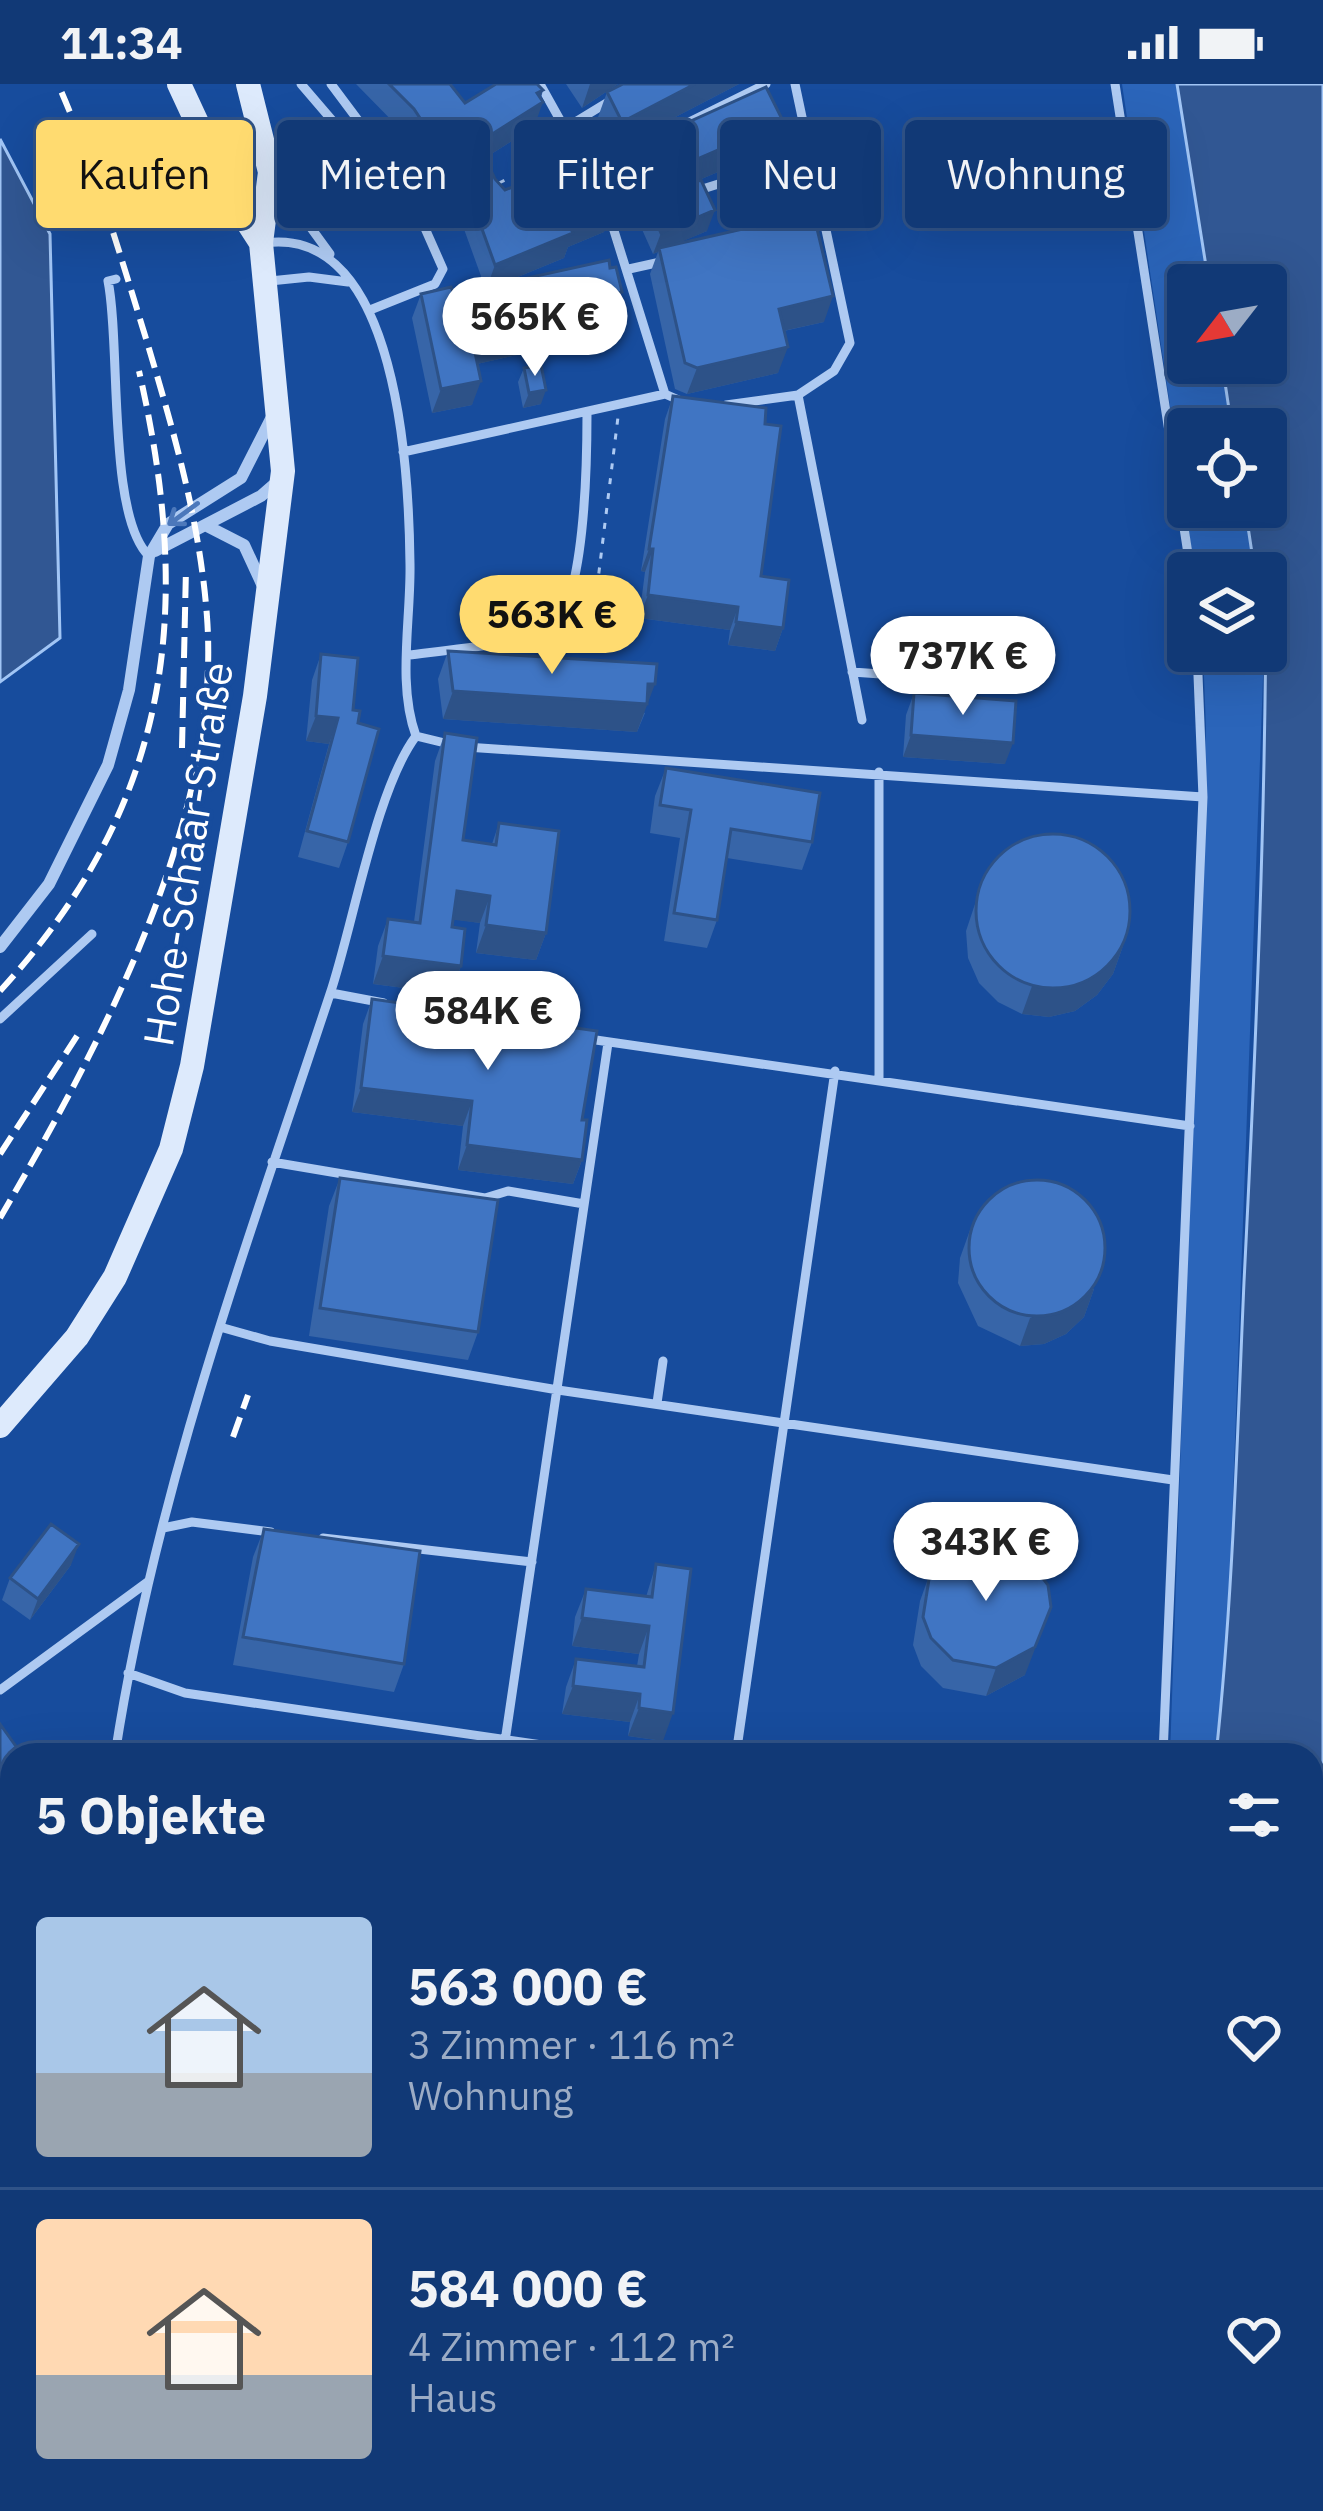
<!DOCTYPE html>
<html lang="de">
<head>
<meta charset="utf-8">
<style>
  :root { --surface:#113976; --page:#1e447e; --text:#f1f3f6; --muted:#9cacc5; --line:#305388; --accent:#ffdb70 }
  body { margin:0; font-family:"IBM Plex Sans",sans-serif; background:var(--page); color:var(--text); height:100vh; display:flex; flex-direction:column; font-size:45px; white-space:nowrap }
  * { box-sizing:border-box; margin:0 }
  p { font-size:39px; color:var(--muted) }
  .icon { flex:none; width:66px; height:66px; fill:none; stroke:currentColor; stroke-width:2; stroke-linecap:round; stroke-linejoin:round }
  .map { position:relative; flex:1; overflow:hidden }
  .panel { position:absolute; left:0px; top:1659px; width:1323px; height:768px; display:flex; flex-direction:column; background:var(--surface); border-radius:36px 36px 0 0; box-shadow:0 12px 48px #0002,0 0 0 3px var(--line) }
  .panel>* { flex:none }
  .banner { position:absolute; left:36px; top:36px; width:1251px; height:108px; display:flex; gap:24px }
  .needle { width:78px; rotate:239deg }
  .controls { position:absolute; left:1167px; top:180px; display:grid; gap:24px }
  .controls a { display:grid; place-items:center; width:120px; height:120px; border-radius:12px; background:var(--surface); box-shadow:0 12px 48px #0002,0 0 0 3px var(--line); font-size:60px }
  .price { position:absolute; translate:-50% -102px; padding:0 27px; border-radius:42px; background:#fff; color:#222; font-size:39px; line-height:78px; filter:drop-shadow(0 3px 6px #0008) }
  .price::after { content:''; position:absolute; left:50%; top:72px; width:36px; height:27px; margin-left:-18px; background:inherit; clip-path:polygon(0 0,100% 0,50% 100%) }
  .price.on { background:var(--accent); color:#111 }
  ul { padding:0; list-style:none }
  li { display:flex; align-items:center; gap:36px; height:300px; padding:0 36px }
  li+li { border-top:3px solid var(--line) }
  li span { display:grid; place-items:center; flex:none; width:336px; height:240px; border-radius:12px; color:#555 }
  li>.icon { margin-inline-start:auto }
  span .icon { width:144px; height:144px; fill:#fffc; stroke-width:1 }
  li b { font-size:51px }
  h2 { display:flex; justify-content:space-between; align-items:center; height:144px; padding:0 36px; font-size:51px }
  .tag { padding:0 42px; border-radius:12px; background:var(--surface); box-shadow:0 12px 48px #0002,0 0 0 3px var(--line); font-size:42px; line-height:108px }
  .tag.on { background:var(--accent); color:#111 }
  .status { display:flex; justify-content:space-between; align-items:center; height:84px; padding:0 60px; background:var(--surface); direction:ltr }
  .status svg { height:33px; fill:currentColor }
  .map>svg:first-child { display:block }
  .green { fill:#2b65ba }
  .water { fill:#315793; stroke:#a1c5f5; stroke-width:3 }
  .lines { fill:none; stroke-linecap:round; stroke-linejoin:round }
  .path { stroke:#aecaf2; stroke-width:3; stroke-dasharray:6 9; stroke-linecap:butt }
  .service { stroke:#aecaf2; stroke-width:9 }
  .minor { stroke:#aecaf2; stroke-width:12 }
  .secondary { stroke:#ddeafc; stroke-width:24 }
  .rail { stroke:#fff; stroke-width:6; stroke-dasharray:21 9; stroke-linecap:butt }
  .wall { fill:#3765a8 }
  .shaded-wall { fill:#2d5288 }
  .building { fill:#4075c3; stroke:#2d5288; stroke-width:3 }
  .oneway { stroke:#4c78bb }
  .labels { text-anchor:middle; stroke-width:9; stroke-linejoin:round; paint-order:stroke }
  .street-label { font-size:42px; fill:#fff; stroke:#174c9d }
</style>
</head>
<body>
<div class="status"><b>11:34</b><svg viewBox="0 0 49 12"><path d="M0 12V9h3v3zM5 12V6h3v6zM10 12V3h3v9zM15 12V0h3v12zM26 1h20v11H26zM47 4h2v5h-2z"/></svg></div>
<div class="map">
<svg width="1323" height="2427" viewBox="0 0 1323 2427">
  <rect width="100%" height="100%" fill="#174c9d"/>
  <!-- green -->
  <path class="green" d="M1122 0H1177L1209 201H1188V279H1222L1232 345H1188V423H1245L1255 489H1195Z
    M1203 567H1264L1227 1573 1216 1671H1170L1206 644Z"/>
  <!-- water -->
  <path class="water" d="M1177 0H1323V2427H1129L1131 2415H1311V1671H1216C1233 1514 1237 1356 1244 1198 1256 962 1266 723 1266 489H1255L1245 423H1266V345H1232L1222 279H1266V201H1209Z
    M0 55 50 150 60 554 0 598Z"/>
  <g class="lines">
    <!-- path -->
    <path class="path" d="M499 99 560 69
      M434 133 452 123
      M565 552 591 553 618 333"/>
    <!-- service -->
    <path class="service" d="M301 0 343 49 378 62
      M331 0 405 99 443 185 435 200 370 226
      M540 0 593 95
      M795 0 850 259 834 287 798 311 862 636
      M1115 0 1191 489
      M567 43 608 18
      M663 51 766 0
      M589 87 637 63
      M276 96 330 170
      M693 108 728 97 741 108 745 157
      M103 111 195 43
      M606 121 665 310
      M615 142 655 124
      M629 185 665 177
      M116 195 108 197C121 260 107 432 149 472
      M270 197 309 193 348 198
      M726 321 798 311
      M403 368 665 310 681 317
      M409 571C440 567 523 559 548 547 586 528 587 371 587 330
      M852 588 967 596
      M416 652 449 660
      M466 663 1203 713
      M331 909 384 919
      M0 935 92 850
      M589 955 1190 1042
      M879 994V688
      M272 1078 485 1114 508 1107 584 1120
      M220 1243 270 1257 558 1306 1173 1396
      M657 1319 663 1277
      M163 1444 192 1438 271 1448
      M323 1454 532 1478
      M128 1589 185 1609 611 1671
      M0 1606 149 1497
      M115 1671C155 1408 247 1161 330 910 353 842 376 705 416 652 397 600 411 536 410 480 409 391 399 141 265 159
      M503 1671 608 959
      M736 1671 835 987
      M1163 1671 1203 713 1197 567
      M0 2108 12 2109
      M6 2427 12 2379
      M306 2427 307 2424
      M395 2427 397 2415
      M631 2427 633 2415
      M878 2427 880 2415
      M1087 2427 1088 2415"/>
    <!-- minor -->
    <path class="minor" d="M205 441 244 461 262 500
      M155 467 261 412 277 398
      M0 863 49 800 108 681 129 606 149 472 168 440 241 394 272 333"/>
    <!-- secondary -->
    <path class="secondary" d="M179 0 232 114 261 159
      M0 1342 77 1253 115 1193 171 1065 192 982 255 612 283 387 261 159 270 88 248 0"/>
    <!-- rail -->
    <path class="rail" d="M182 664 186 484
      M0 907C172 719 194 527 139 287
      M0 1070 79 949
      M0 1134C100 962 222 736 207 533 200 438 174 348 147 258 120 170 95 84 58 0
      M233 1353 248 1311"/>
  </g>
  <!-- wall -->
  <path class="wall" d="M356 0H450L465 19 543 6 534 43 485 74 495 95 505 106 576 90 613 123 604 148 568 163 564 174 501 200 610 184 622 208 609 241 530 258 526 269 477 280 472 321 432 329 412 234 421 210H454L469 239 494 234 491 225 500 200 486 206 460 134 405 50Z
    M566 0H618L582 24Z
    M623 0H739L612 66 597 36 607 8Z
    M766 3 824 238 784 247 778 289 687 310 675 305 650 190 658 168 653 170 640 141 648 120 707 147 675 160 769 139 760 100 755 102 744 77 633 124 618 92 627 66Z
    M524 284 541 320 523 324 518 298Z
    M673 312 765 340 761 492 783 544 775 567 728 561 730 546 639 534 645 488 641 487 665 335Z
    M448 567 645 629 637 648 443 635 438 595Z
    M321 570 353 626 358 639 348 758 339 784 298 773 329 660 306 657 312 596Z
    M914 609 1005 680 903 673 906 631Z
    M445 649 463 756 492 760 499 739 546 849 536 876 476 869 480 839 453 835 452 843 461 882 451 910 373 900 378 862 388 835 414 838 435 677Z
    M666 684 812 758 802 786 727 774 717 836 707 864 664 857 680 754 650 749 655 712Z
    M984 793 1123 862 1113 890 1097 911 1075 927 1049 933 1022 930 998 918 979 899 968 874 966 847Z
    M372 915 582 1036V1076L573 1100 458 1086 463 1042 352 1028 363 940Z
    M340 1094 478 1248 468 1276 309 1252 329 1122Z
    M970 1146 1094 1205 1084 1233 1066 1250 1044 1260 1020 1262 978 1242 958 1199 960 1174Z
    M264 1445 404 1580 394 1608 233 1581 253 1473Z
    M656 1480 663 1657 628 1652 630 1638 562 1630 566 1603 576 1575 637 1582 639 1570 572 1562 575 1533 586 1505 646 1513Z
    M71 1481 30 1536 2 1516 10 1494Z
    M930 1489 1025 1591 986 1612 943 1604 921 1582 913 1561 920 1517Z
    M713 2415H814L807 2427H720L716 2423Z
    M936 2415H1043L1041 2427H937Z"/>
  <!-- shaded-wall -->
  <path class="shaded-wall" d="M590 0H618L582 24Z
    M695 0H739L612 66 622 38Z
    M543 6 537 22 543 18 534 43 469 84 478 59Z
    M753 51 744 77 633 124 642 99Z
    M769 74 760 100 755 102 765 77Z
    M613 123 604 148 568 163 564 174 486 206 495 181 569 141Z
    M715 126 707 147 660 167 659 164 658 168 653 170 661 149Z
    M622 208 609 241 530 258 526 269 464 283 473 259 534 235Z
    M833 212 824 238 769 250 779 225Z
    M788 263 778 289 687 310 697 284Z
    M481 297 472 321 432 329 441 305Z
    M546 306 541 320 523 324 529 309Z
    M649 465H653L645 488 641 487Z
    M648 511 738 523 730 546 639 534Z
    M736 538 783 544 775 567 728 561Z
    M655 600 637 648 443 635 453 607Z
    M316 632 338 634 329 660 306 657Z
    M911 651 1013 659 1005 680 903 673Z
    M457 807 490 812 480 839 447 835Z
    M486 841 546 849 536 876 476 869Z
    M1123 862 1113 890 1097 911 1075 927 1049 933 1022 930 1032 902Z
    M383 872 461 882 451 910 373 900Z
    M361 1004 472 1017 463 1042 352 1028Z
    M467 1061 582 1076 573 1100 458 1086Z
    M1094 1205 1084 1233 1066 1250 1044 1260 1020 1262 1030 1234Z
    M79 1460 71 1481 30 1536 38 1515Z
    M1051 1523 1025 1591 986 1612 996 1584Z
    M582 1534 649 1542 639 1570 572 1562Z
    M573 1602 640 1610 630 1638 562 1630Z
    M639 1624 673 1629 663 1657 628 1652Z
    M12 1673V1678L0 1687V1682Z
    M12 1842V1847L0 1855V1850Z
    M747 2415H814L807 2427H743Z"/>
  <!-- building -->
  <path class="building" d="M389 0H450L465 19 496 0H537L543 6 537 9 543 18 478 59 495 95 505 106 571 79 576 90 596 81 613 123 569 141 573 149 495 181 469 109 414 25Z
    M623 0H695L622 38 607 8Z
    M766 3 799 69 833 212 779 225 788 263 697 284 685 279 659 164 783 136 769 74 765 77 753 51 642 99 627 66Z
    M701 96 715 126 661 149 648 120Z
    M609 176 610 184 616 183 622 208 616 210 618 216 534 235 535 244 473 259 481 297 441 305 421 210 451 203 454 210 462 209 469 239 508 231 500 200Z
    M541 281 546 306 529 309 524 284Z
    M673 312 766 324 765 340 781 342 761 492 789 496 783 544 736 538 738 523 648 511 653 465H649Z
    M448 567 657 580 655 600H648L647 620 453 607Z
    M321 570 358 574 353 626 360 627 358 639 379 645 348 758 307 747 338 634 316 632Z
    M914 609 1016 617 1013 659 911 651Z
    M445 649 477 654 463 756 496 761 499 739 559 747 546 849 486 841 490 812 457 807 452 843 465 845 461 882 383 872 388 835 420 839Z
    M666 684 820 709 812 758 731 745 717 836 674 829 691 726 660 721Z
    M976 827a77 77 0 1 1 154 0a77 77 0 1 1-154 0Z
    M372 915 597 947 582 1036H587L582 1076 467 1061 472 1017 361 1004Z
    M340 1094 498 1116 478 1248 320 1224Z
    M969 1164a68 68 0 1 1 136 0a68 68 0 1 1-136 0Z
    M51 1440 79 1460 38 1515 10 1494Z
    M264 1445 420 1467 404 1580 243 1553Z
    M978 1456 1021 1466 1048 1501 1051 1523 1035 1563 996 1584 953 1576 931 1554 923 1533 930 1489 944 1472Z
    M656 1480 691 1485 673 1629 639 1624 640 1610 573 1602 576 1575 644 1583 649 1542 582 1534 586 1505 652 1513Z
    M0 1640 20 1668 12 1671V1673L0 1682Z
    M449 1667 481 1671H448Z
    M0 1794 12 1810V1842L0 1850Z
    M751 2415H793L785 2420Z
    M951 2415H1043L1039 2427H954Z"/>
  <!-- one-way arrows -->
  <defs><path id="oneway-shaft" d="M-6 0H5M1.5-3L5.5 0L1.5 3" fill="none" stroke-width="1.6" stroke-linecap="round" stroke-linejoin="round" transform="scale(3)"/></defs>
  <use class="oneway" href="#oneway-shaft" transform="translate(183 430) rotate(144)"/>
  <g class="labels">
    <!-- street labels -->
    <g class="street-label">
      <text transform="translate(188 770) rotate(-81)" y="15">Hohe-Schaar-Straße</text>
    </g>
  </g>
</svg>
<div class="controls">
<a><svg class="needle" viewBox="-14 -14 28 28"><path d="M0-13l5 13h-10z" fill="#e53935"/><path d="M0 13l5-13h-10z" fill="#9cacc5"/></svg></a>
<a><svg class="icon" aria-label="locate" viewBox="0 0 24 24"><circle cx="12" cy="12" r="6"/><path d="M12 2v4M12 18v4M2 12h4M18 12h4"/></svg></a>
<a><svg class="icon" aria-label="layers" viewBox="0 0 24 24"><path d="M12 4l9 5-9 5-9-5zM3 14l9 5 9-5"/></svg></a>
</div>
<b class="price" style="left:535px;top:295px">565K €</b>
<b class="price on" style="left:552px;top:593px">563K €</b>
<b class="price" style="left:963px;top:634px">737K €</b>
<b class="price" style="left:488px;top:989px">584K €</b>
<b class="price" style="left:986px;top:1520px">343K €</b>
<div class="banner">
<a class="tag on">Kaufen</a>
<a class="tag">Mieten</a>
<a class="tag">Filter</a>
<a class="tag">Neu</a>
<a class="tag">Wohnung</a>
</div>
<section class="panel">
<h2>5 Objekte<svg class="icon" aria-label="filters" viewBox="0 0 24 24"><path d="M4 7h16M4 17h16"/><circle cx="9" cy="7" r="2"/><circle cx="15" cy="17" r="2"/></svg></h2>
<ul>
<li><span style="background:linear-gradient(#a9c7e8 65%,#9aa5b1 0)"><svg class="icon" aria-label="home" viewBox="0 0 24 24"><path d="M3 11l9-7 9 7M6 9v11h12V9"/></svg></span><div><b>563 000 €</b><p>3 Zimmer · 116 m²</p><p>Wohnung</p></div><svg class="icon" aria-label="heart" viewBox="0 0 24 24"><path d="M12 20l-8-8c-3-5 5-10 8-4 3-6 11-1 8 4z"/></svg></li>
<li><span style="background:linear-gradient(#ffd9b3 65%,#9aa5b1 0)"><svg class="icon" aria-label="home" viewBox="0 0 24 24"><path d="M3 11l9-7 9 7M6 9v11h12V9"/></svg></span><div><b>584 000 €</b><p>4 Zimmer · 112 m²</p><p>Haus</p></div><svg class="icon" aria-label="heart" viewBox="0 0 24 24"><path d="M12 20l-8-8c-3-5 5-10 8-4 3-6 11-1 8 4z"/></svg></li>
</ul>
</section>
</div>
</body>
</html>
